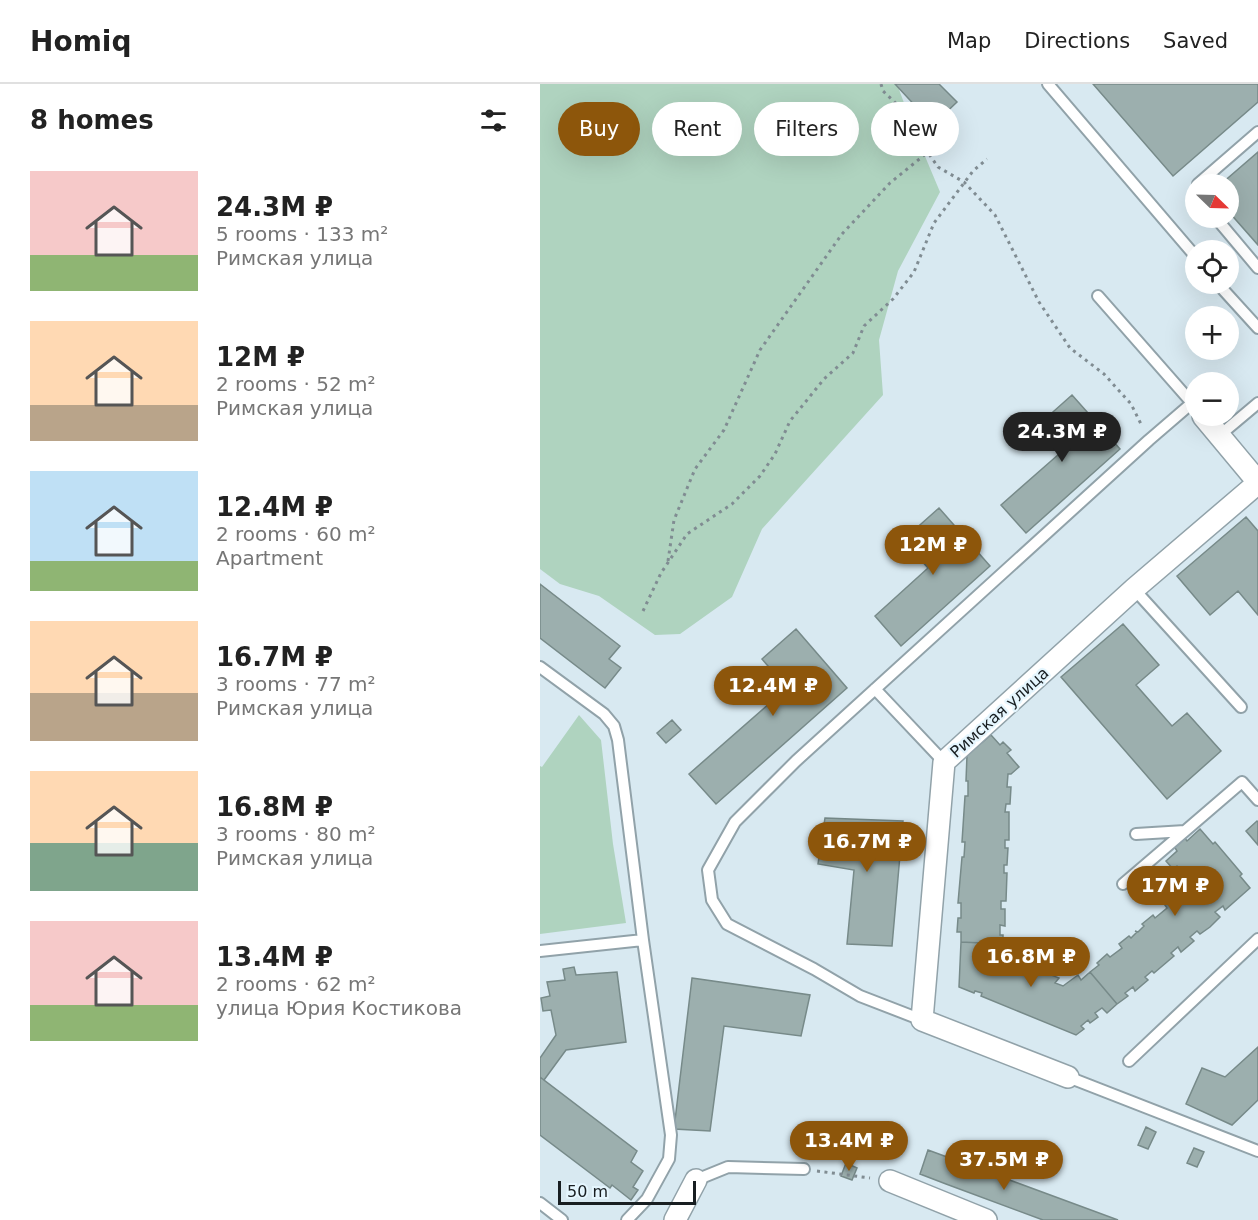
<!DOCTYPE html>
<html lang="en">
<head>
<meta charset="utf-8">
<style>
  :root { --surface:#fff; --page:#f2f2f2; --text:#222; --muted:#767676; --line:#e0e0e0; --accent:#8d560b }
  body { margin:0; font-family:"DejaVu Sans",sans-serif; background:var(--page); color:var(--text); height:100vh; display:flex; flex-direction:column; font-size:22px; white-space:nowrap }
  * { box-sizing:border-box; margin:0 }
  p { font-size:20px; color:var(--muted) }
  .icon { flex:none; width:33px; height:33px; fill:none; stroke:currentColor; stroke-width:2; stroke-linecap:round; stroke-linejoin:round }
  .map { position:relative; flex:1; overflow:hidden }
  .sheet { display:flex; flex-direction:column; background:var(--surface); width:540px }
  .sheet>* { flex:none }
  .top-card { position:absolute; left:18px; top:18px; width:570px; height:54px; display:flex; gap:12px }
  .needle { width:39px; rotate:113deg }
  .buttons { position:absolute; left:645px; top:90px; display:grid; gap:12px }
  .buttons a { display:grid; place-items:center; width:54px; height:54px; border-radius:50%; background:var(--surface); box-shadow:0 6px 24px #0002; font-size:30px }
  .scale { position:absolute; left:18px; bottom:15px; width:138px; box-sizing:border-box; padding-left:6px; border:3px solid #181e21; border-top:0; font-size:16px; line-height:21px; white-space:nowrap; color:#181e21; -webkit-text-stroke:4px #e5f6fe; paint-order:stroke }
  .price { position:absolute; translate:-50% -51px; padding:0 14px; border-radius:21px; background:var(--accent); color:#fff; font-size:20px; line-height:39px; filter:drop-shadow(0 2px 3px #0008) }
  .price::after { content:''; position:absolute; left:50%; top:36px; width:18px; height:14px; margin-left:-9px; background:inherit; clip-path:polygon(0 0,100% 0,50% 100%) }
  .price.on { background:#222; color:#fff }
  ul { padding:0; list-style:none }
  li { display:flex; align-items:center; gap:18px; height:150px; padding:0 30px }
  li span { display:grid; place-items:center; flex:none; width:168px; height:120px; border-radius:0px; color:#555 }
  li>.icon { margin-inline-start:auto }
  span .icon { width:72px; height:72px; fill:#fffc; stroke-width:1 }
  li b { font-size:26px }
  h2 { display:flex; justify-content:space-between; align-items:center; height:72px; padding:0 30px; font-size:26px }
  .chip { padding:0 21px; border-radius:27px; background:var(--surface); box-shadow:0 6px 24px #0002; font-size:21px; line-height:54px }
  .chip.on { background:var(--accent); color:#fff }
  header { display:flex; align-items:center; gap:36px; box-sizing:border-box; height:84px; padding:0 30px; background:var(--surface); border-bottom:2px solid var(--line) }
  header strong { font-size:28px }
  nav { display:flex; gap:33px; margin-inline-start:auto; font-size:21px }
  main { display:flex; flex:1; min-height:0 }
  .map>svg:first-child { display:block }
  .green { fill:#afd3bf }
  .building { fill:#9cafae; stroke:#778a89; stroke-width:1.5 }
  .lines { fill:none; stroke-linecap:round; stroke-linejoin:round }
  .service-casing { stroke:#91a2a9; stroke-width:14 }
  .minor-casing { stroke:#91a2a9; stroke-width:24 }
  .path { stroke:#808c92; stroke-width:3; stroke-dasharray:3 4.5; stroke-linecap:butt }
  .service { stroke:#fff; stroke-width:10 }
  .minor { stroke:#fff; stroke-width:21 }
  .labels { text-anchor:middle; stroke-width:4.5; stroke-linejoin:round; paint-order:stroke }
  .street-label { font-size:16px; fill:#181e21; stroke:#e5f6fe }
</style>
</head>
<body>
<header>
<strong>Homiq</strong>
<nav><a>Map</a><a>Directions</a><a>Saved</a></nav>
</header>
<main>
<section class="sheet">
<h2>8 homes<svg class="icon" aria-label="filters" viewBox="0 0 24 24"><path d="M4 7h16M4 17h16"/><circle cx="9" cy="7" r="2"/><circle cx="15" cy="17" r="2"/></svg></h2>
<ul>
<li><span style="background:linear-gradient(#f6c9c9 70%,#8fb573 0)"><svg class="icon" aria-label="home" viewBox="0 0 24 24"><path d="M3 11l9-7 9 7M6 9v11h12V9"/></svg></span><div><b>24.3M ₽</b><p>5 rooms · 133 m²</p><p>Римская улица</p></div></li>
<li><span style="background:linear-gradient(#ffd9b3 70%,#b9a48a 0)"><svg class="icon" aria-label="home" viewBox="0 0 24 24"><path d="M3 11l9-7 9 7M6 9v11h12V9"/></svg></span><div><b>12M ₽</b><p>2 rooms · 52 m²</p><p>Римская улица</p></div></li>
<li><span style="background:linear-gradient(#bfe0f5 75%,#8fb573 0)"><svg class="icon" aria-label="home" viewBox="0 0 24 24"><path d="M3 11l9-7 9 7M6 9v11h12V9"/></svg></span><div><b>12.4M ₽</b><p>2 rooms · 60 m²</p><p>Apartment</p></div></li>
<li><span style="background:linear-gradient(#ffd9b3 60%,#b9a48a 0)"><svg class="icon" aria-label="home" viewBox="0 0 24 24"><path d="M3 11l9-7 9 7M6 9v11h12V9"/></svg></span><div><b>16.7M ₽</b><p>3 rooms · 77 m²</p><p>Римская улица</p></div></li>
<li><span style="background:linear-gradient(#ffd9b3 60%,#7fa58c 0)"><svg class="icon" aria-label="home" viewBox="0 0 24 24"><path d="M3 11l9-7 9 7M6 9v11h12V9"/></svg></span><div><b>16.8M ₽</b><p>3 rooms · 80 m²</p><p>Римская улица</p></div></li>
<li><span style="background:linear-gradient(#f6c9c9 70%,#8fb573 0)"><svg class="icon" aria-label="home" viewBox="0 0 24 24"><path d="M3 11l9-7 9 7M6 9v11h12V9"/></svg></span><div><b>13.4M ₽</b><p>2 rooms · 62 m²</p><p>улица Юрия Костикова</p></div></li>
</ul>
</section>
<div class="map">
<svg width="718" height="1136" viewBox="0 0 718 1136">
  <rect width="100%" height="100%" fill="#d8e9f1"/>
  <!-- green -->
  <path class="green" d="M0 0H357L374 46 400 108 358 187 339 256 343 311 222 445 192 513 140 550 115 551 59 512 20 500 0 485Z
    M39 631 61 656 73 760 86 839 0 850V682L2 683Z"/>
  <!-- building -->
  <path class="building" d="M355 0H399L417 18 393 41Z
    M553 0H718V18L633 92Z
    M718 68V161L688 127V100H681Z
    M532 311 580 365 486 449 461 421 519 370 496 343Z
    M399 424 450 482 361 562 335 532 388 484 363 456Z
    M706 433 718 447V531L698 507 670 531 637 492Z
    M0 500 80 562 69 575 81 584 65 604 0 554Z
    M583 540 619 581 596 601 632 642 647 629 681 667 627 715 521 593Z
    M256 545 307 604 176 720 149 690 247 604 222 575Z
    M132 636 141 646 126 659 117 649Z
    M451 651 460 661 463 658 471 666 467 669 479 683 471 690H468L467 703H471L470 720H466L465 728H469V756H465V764H468L467 781H464V789H467L466 817H461V825H465V842L460 841V851H463V860L421 858V848H417L418 834H421V819H418L422 773H424L425 758H422L425 712H428V697H426L427 671Z
    M285 734 363 737 352 862 307 860 314 786 278 780Z
    M717 737 718 738V761L706 747Z
    M660 745 673 760 675 758 702 790 700 792 710 804 685 826 683 822 675 828 680 833 670 843 660 850 657 847 650 853 654 857 641 868 638 863 631 869 634 872 614 889 612 887 605 893 608 896 595 907 593 903 585 909 588 912 577 920 550 888 559 881 557 879 567 870 570 873 582 864 579 860 589 852 591 854 597 848 595 847 598 848 604 842 602 840 613 831 615 834 627 824 625 821 635 812 637 815 651 802 642 788 637 790 641 787 637 782 633 785 626 777 637 767 634 762 644 753 647 757Z
    M421 858 463 860 461 875 470 878 471 875 519 894 515 899 523 902 538 891 541 896 550 888 577 920 567 929 562 924 555 929 558 933 550 939 548 936 541 942 544 945 536 951 441 912 442 909 435 907 434 909 419 903Z
    M34 883 36 891 77 888 86 958 26 966 4 996 97 1067 91 1078 103 1087 93 1103 98 1106 91 1116 72 1101 70 1104 0 1051V974L16 951 11 926 3 927 1 914 10 912 7 898 25 896 23 885Z
    M34 883 36 891 77 888 86 958 26 966 4 996 0 993V974L16 951 11 926 3 927 1 914 10 912 7 898 25 896 23 885Z
    M152 894 270 911 261 952 184 942 170 1047 134 1045Z
    M718 963V1016L692 1041 646 1020 662 984 685 993Z
    M606 1043 616 1048 608 1065 598 1061Z
    M654 1064 664 1068 657 1083 647 1079Z
    M388 1066 578 1136H503L406 1100 380 1090Z
    M306 1079 317 1084 312 1096 301 1092Z"/>
  <g class="lines">
    <defs>
      <path id="service" d="M508 0 656 173
        M658 100 718 48
        M676 134 718 184
        M678 200 718 244
        M680 351 718 319
        M594 505 701 623
        M0 583 64 630 74 642 78 656 103 856 131 1051 129 1075 107 1115 87 1136
        M335 605 404 678
        M596 750 645 747 702 698 718 716
        M583 800 645 747
        M0 867 103 856
        M382 936 320 912 274 885 187 840 172 816 168 786 195 738 256 677 609 356 652 319 558 212
        M589 977 718 855
        M528 993 718 1067
        M156 1096 188 1083 264 1085
        M0 1119 22 1136"/>
      <path id="minor" d="M663 332 718 398
        M528 993 382 936 404 678 594 505 718 399
        M350 1097 446 1136
        M135 1136 156 1096"/>
    </defs>
    <!-- service casing -->
    <use href="#service" class="service-casing"/>
    <!-- minor casing -->
    <use href="#minor" class="minor-casing"/>
    <!-- path -->
    <path class="path" d="M341 0 343 7 381 43 380 57 398 83 424 98 455 131 499 218 530 264 564 290 591 320 602 342
      M128 477 134 436 155 385 184 346 220 266 302 150 350 99 388 68
      M103 527 121 489 147 450 192 420 220 392 235 370 250 337 284 295 313 269 324 242 353 215 374 188 394 139 433 87 447 75
      M277 1087 330 1094"/>
    <!-- service -->
    <use href="#service" class="service"/>
    <!-- minor -->
    <use href="#minor" class="minor"/>
  </g>
  <g class="labels">
    <!-- street labels -->
    <g class="street-label">
      <text transform="translate(459 628) rotate(-42)" y="6">Римская улица</text>
    </g>
  </g>
</svg>
<div class="buttons">
<a><svg class="needle" viewBox="-14 -14 28 28"><path d="M0-13l5 13h-10z" fill="#e53935"/><path d="M0 13l5-13h-10z" fill="#767676"/></svg></a>
<a><svg class="icon" aria-label="locate" viewBox="0 0 24 24"><circle cx="12" cy="12" r="6"/><path d="M12 2v4M12 18v4M2 12h4M18 12h4"/></svg></a>
<a>+</a>
<a>−</a>
</div>
<div class="scale">50 m</div>
<b class="price on" style="left:522px;top:379px">24.3M ₽</b>
<b class="price" style="left:393px;top:492px">12M ₽</b>
<b class="price" style="left:233px;top:633px">12.4M ₽</b>
<b class="price" style="left:327px;top:789px">16.7M ₽</b>
<b class="price" style="left:635px;top:833px">17M ₽</b>
<b class="price" style="left:491px;top:904px">16.8M ₽</b>
<b class="price" style="left:309px;top:1088px">13.4M ₽</b>
<b class="price" style="left:464px;top:1107px">37.5M ₽</b>
<div class="top-card">
<a class="chip on">Buy</a>
<a class="chip">Rent</a>
<a class="chip">Filters</a>
<a class="chip">New</a>
</div>
</div>
</main>
</body>
</html>
